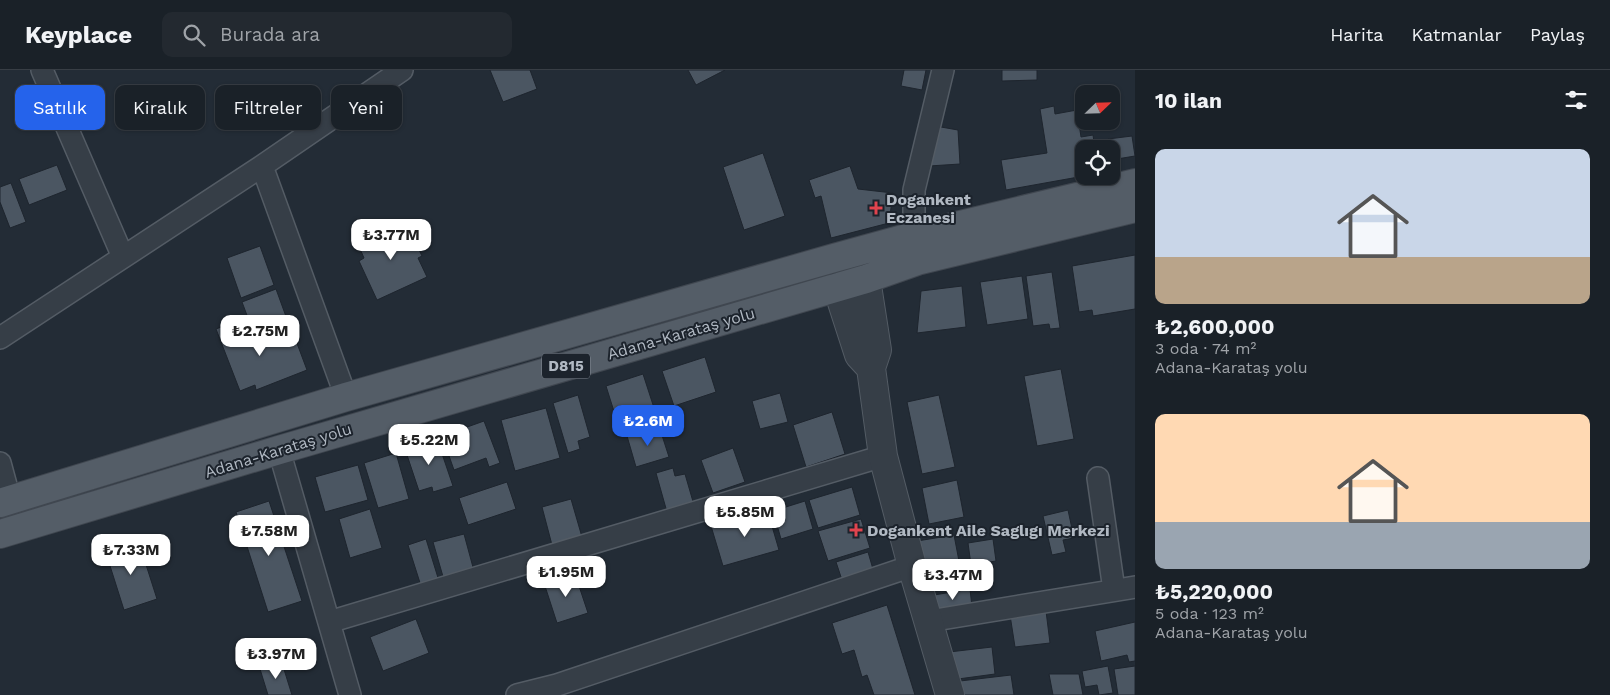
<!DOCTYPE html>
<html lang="tr">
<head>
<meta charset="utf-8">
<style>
  :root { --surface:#1a2128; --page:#232930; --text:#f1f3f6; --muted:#9fa3a8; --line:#383e45; --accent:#2563eb }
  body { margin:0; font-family:"Work Sans",sans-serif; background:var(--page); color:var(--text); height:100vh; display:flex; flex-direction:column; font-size:19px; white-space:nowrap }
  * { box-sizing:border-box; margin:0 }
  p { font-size:16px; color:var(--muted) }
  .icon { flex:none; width:28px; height:28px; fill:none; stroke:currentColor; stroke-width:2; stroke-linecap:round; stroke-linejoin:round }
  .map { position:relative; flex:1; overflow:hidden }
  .side { display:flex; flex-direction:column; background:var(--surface); width:475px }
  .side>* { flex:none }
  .hud { position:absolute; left:15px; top:15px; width:475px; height:45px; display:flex; gap:10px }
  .needle { width:32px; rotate:67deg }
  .controls { position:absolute; left:1075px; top:15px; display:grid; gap:10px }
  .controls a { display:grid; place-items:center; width:45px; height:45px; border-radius:10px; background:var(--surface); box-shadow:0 1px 4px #0004,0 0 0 1px var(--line); font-size:25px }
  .price { position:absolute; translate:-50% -42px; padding:0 11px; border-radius:10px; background:#fff; color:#222; font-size:16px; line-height:32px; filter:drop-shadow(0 1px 2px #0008) }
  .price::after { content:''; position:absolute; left:50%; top:30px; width:15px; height:11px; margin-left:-8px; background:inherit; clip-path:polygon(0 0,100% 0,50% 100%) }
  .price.current { background:var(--accent); color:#fff }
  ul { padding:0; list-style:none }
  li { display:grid; align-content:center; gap:10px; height:265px; padding:0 20px }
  li span { display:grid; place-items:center; height:155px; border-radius:10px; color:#555 }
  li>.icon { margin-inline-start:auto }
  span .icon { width:90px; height:90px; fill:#fffc; stroke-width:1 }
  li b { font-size:21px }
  h2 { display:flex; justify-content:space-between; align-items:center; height:60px; padding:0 20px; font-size:21px }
  .pill { padding:0 18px; border-radius:10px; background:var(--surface); box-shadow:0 1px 4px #0004,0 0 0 1px var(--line); font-size:18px; line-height:45px }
  .pill.current { background:var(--accent); color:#fff }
  header { display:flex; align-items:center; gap:30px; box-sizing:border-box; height:70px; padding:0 25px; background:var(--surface); border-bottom:1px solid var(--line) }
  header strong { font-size:24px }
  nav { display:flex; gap:28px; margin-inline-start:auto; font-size:18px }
  .search { width:350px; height:45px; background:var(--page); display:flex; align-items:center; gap:12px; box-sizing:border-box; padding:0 18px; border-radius:10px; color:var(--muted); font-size:19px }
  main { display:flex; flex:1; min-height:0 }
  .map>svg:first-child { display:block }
  .building { fill:#4b5662; stroke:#1e252e }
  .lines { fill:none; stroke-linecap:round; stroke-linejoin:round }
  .minor-casing { stroke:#545c65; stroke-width:24 }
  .tertiary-casing { stroke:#545c65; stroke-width:30 }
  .primary-casing { stroke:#404750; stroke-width:30 }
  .minor { stroke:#363e47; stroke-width:21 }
  .tertiary { stroke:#363e47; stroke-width:28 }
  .primary { stroke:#545d67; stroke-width:28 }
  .health-dot { fill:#e0444e; stroke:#1c232c; stroke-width:2 }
  .labels { text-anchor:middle; stroke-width:4; stroke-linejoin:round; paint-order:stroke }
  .shield { fill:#1c232c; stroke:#848c96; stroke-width:1 }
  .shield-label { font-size:15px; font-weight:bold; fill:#b1b9c3 }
  .poi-label { font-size:16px; font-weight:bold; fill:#b1b9c3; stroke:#1c232c; text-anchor:start }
  .street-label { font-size:16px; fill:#b1b9c3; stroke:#1c232c }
</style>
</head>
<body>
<header>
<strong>Keyplace</strong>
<div class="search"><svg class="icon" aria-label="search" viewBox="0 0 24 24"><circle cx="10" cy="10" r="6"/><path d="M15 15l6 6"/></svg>Burada ara</div>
<nav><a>Harita</a><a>Katmanlar</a><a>Paylaş</a></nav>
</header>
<main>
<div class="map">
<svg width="1135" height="625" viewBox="0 0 1135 625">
  <rect width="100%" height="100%" fill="#232c36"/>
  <!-- building -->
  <path class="building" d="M490 0H530L537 19 503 32Z
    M688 0H725L696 15Z
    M904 0H926L922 20 901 16Z
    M1002 0H1037V10L1002 11Z
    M1054 36 1055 44 1077 40 1081 67 1093 65 1095 79H1084V106L1006 120 1001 90 1047 83 1040 39Z
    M941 57 958 60 960 94 929 96 928 82Z
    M1132 66 1135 86 1111 90V79H1110L1108 69Z
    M763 83 785 146 744 160 723 97Z
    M57 95 67 120 29 135 19 109Z
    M850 96 858 119 893 123 889 153 831 168 821 126 815 128 809 110Z
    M11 113 26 152 10 158 0 132V117Z
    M401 152 409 168 413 167 422 186 418 188 427 207 377 230 359 191 364 188 357 172Z
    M260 176 274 215 241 228 227 188Z
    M1135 185V239L1093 246 1092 240 1079 242 1072 196Z
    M1052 202 1060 258 1050 259 1049 254 1033 256 1026 206Z
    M1022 206 1028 249 987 255 980 212Z
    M962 216 966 257 917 263 921 221Z
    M276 219 288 252 254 264 242 232Z
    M242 249 252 275 292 260 307 300 256 320 255 315 240 321 216 259Z
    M705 287 716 322 674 336 662 301Z
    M1061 299 1074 369 1037 376 1024 306Z
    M643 304 656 344 636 351 634 345 617 351 606 316Z
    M780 323 788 352 760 359 752 331Z
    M578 325 590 367 578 371 580 379 568 383 553 333Z
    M939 325 955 397 922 404 907 332Z
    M546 338 560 388 515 401 501 350Z
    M832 342 845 384 806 397 793 355Z
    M484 351 500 393 489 397 486 388 454 400 442 366Z
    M659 356 669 387 636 397 627 366Z
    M437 369 453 416 433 422 432 417 419 421 405 379Z
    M733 378 745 412 713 423 701 390Z
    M396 383 409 429 378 438 364 393Z
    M358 395 368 430 325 442 315 407Z
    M673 398 675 406 685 404 694 435 667 442 656 403Z
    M957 410 964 447 929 454 922 418Z
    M507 412 516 439 468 455 459 428Z
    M852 417 860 445 818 458 809 430Z
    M571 429 582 467 552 475 542 437Z
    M269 431 302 531 268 542 236 442Z
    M805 431 813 459 781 469 773 441Z
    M370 439 382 478 350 488 339 449Z
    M767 439 779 480 723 496 711 456Z
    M1068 440 1074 468 1063 470 1066 482 1052 485 1043 446Z
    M861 449 870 478 828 491 818 461Z
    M464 464 474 501 444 510 433 472Z
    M954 465 959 491 922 498 917 471Z
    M426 469 439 511 421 516 408 475Z
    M993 469 996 491 971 495 968 473Z
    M129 473 141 479 157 529 124 540 105 480Z
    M868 482 875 506 844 516 836 492Z
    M575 504 588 543 557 553 544 513Z
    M970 519 972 537 937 543 934 525Z
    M887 535 915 625H874L867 605 862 607 854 580 842 584 832 553Z
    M1046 541 1050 573 1015 577 1010 545Z
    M416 549 429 583 383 601 370 567Z
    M1135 552V591L1129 592 1127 585 1101 591 1095 561Z
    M992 577 995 604 958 609 949 582Z
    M282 593 292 625H268L260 599Z
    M1108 596 1113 623 1099 625 1097 615 1085 617 1082 601Z
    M1135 596V625H1118L1114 599Z
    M1049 604H1079L1083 625H1053Z
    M1011 605 1014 625H964L960 611Z"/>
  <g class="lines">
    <defs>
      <path id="minor" d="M42 0 123 187
        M262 96 346 327
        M916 181 914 166V120L943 0
        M0 268 262 96 402 0
        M279 380 350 625
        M0 393 10 430
        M1098 408 1114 520
        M929 551 1135 517
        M329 552 883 386
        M517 625 557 615 912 496"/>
      <path id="tertiary" d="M866 209 877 280 871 298 883 386 912 496 950 625
        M837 217 859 285 871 298"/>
      <path id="primary" d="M0 433 346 327 834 188 914 166 1135 113
        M0 464 279 380 866 209 917 191 1135 138"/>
    </defs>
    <!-- minor casing -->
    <use href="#minor" class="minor-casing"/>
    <!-- tertiary casing -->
    <use href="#tertiary" class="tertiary-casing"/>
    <!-- primary casing -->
    <use href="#primary" class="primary-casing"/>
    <!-- minor -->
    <use href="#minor" class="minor"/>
    <!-- tertiary -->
    <use href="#tertiary" class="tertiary"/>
    <!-- primary -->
    <use href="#primary" class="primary"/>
  </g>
  <!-- markers -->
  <g class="health-dot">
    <path d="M873.5 130.5h5v5h5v5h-5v5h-5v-5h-5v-5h5z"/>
    <path d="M853.5 452.5h5v5h5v5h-5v5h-5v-5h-5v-5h5z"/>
  </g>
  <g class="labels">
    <!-- shield labels -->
    <rect class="shield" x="542" y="283.5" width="48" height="25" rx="4"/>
    <g class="shield-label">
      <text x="566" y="301">D815</text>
    </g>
    <!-- poi labels -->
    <g class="poi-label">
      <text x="886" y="135">Dogankent<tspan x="886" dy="18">Eczanesi</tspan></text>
      <text x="867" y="466">Dogankent Aile Saglıgı Merkezi</text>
    </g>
    <!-- street labels -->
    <g class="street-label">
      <text transform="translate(681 263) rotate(-16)" y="6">Adana-Karataş yolu</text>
      <text transform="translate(278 380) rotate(-17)" y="6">Adana-Karataş yolu</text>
    </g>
  </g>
</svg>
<div class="controls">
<a><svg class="needle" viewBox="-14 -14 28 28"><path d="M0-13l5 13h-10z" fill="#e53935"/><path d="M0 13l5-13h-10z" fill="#9fa3a8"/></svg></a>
<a><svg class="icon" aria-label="locate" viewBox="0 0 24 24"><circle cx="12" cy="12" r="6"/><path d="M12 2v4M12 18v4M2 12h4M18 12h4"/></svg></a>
</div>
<b class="price" style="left:391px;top:191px">₺3.77M</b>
<b class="price" style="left:260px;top:287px">₺2.75M</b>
<b class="price current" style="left:648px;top:377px">₺2.6M</b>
<b class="price" style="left:429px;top:396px">₺5.22M</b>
<b class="price" style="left:745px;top:468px">₺5.85M</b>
<b class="price" style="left:269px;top:487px">₺7.58M</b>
<b class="price" style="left:131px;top:506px">₺7.33M</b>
<b class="price" style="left:566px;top:528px">₺1.95M</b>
<b class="price" style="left:953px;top:531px">₺3.47M</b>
<b class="price" style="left:276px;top:610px">₺3.97M</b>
<div class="hud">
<a class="pill current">Satılık</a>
<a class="pill">Kiralık</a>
<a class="pill">Filtreler</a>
<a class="pill">Yeni</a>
</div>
</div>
<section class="side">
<h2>10 ilan<svg class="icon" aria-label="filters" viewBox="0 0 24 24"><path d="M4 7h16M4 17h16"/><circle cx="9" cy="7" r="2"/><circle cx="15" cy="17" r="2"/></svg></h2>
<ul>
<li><span style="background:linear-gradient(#c9d6e8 70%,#b9a48a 0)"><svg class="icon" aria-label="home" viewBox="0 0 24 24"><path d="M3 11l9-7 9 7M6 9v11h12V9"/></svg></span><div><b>₺2,600,000</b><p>3 oda · 74 m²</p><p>Adana-Karataş yolu</p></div></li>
<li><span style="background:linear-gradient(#ffd9b3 70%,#9aa5b1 0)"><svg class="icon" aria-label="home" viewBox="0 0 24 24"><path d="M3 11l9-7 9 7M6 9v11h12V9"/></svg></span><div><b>₺5,220,000</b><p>5 oda · 123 m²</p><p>Adana-Karataş yolu</p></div></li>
</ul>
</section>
</main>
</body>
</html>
